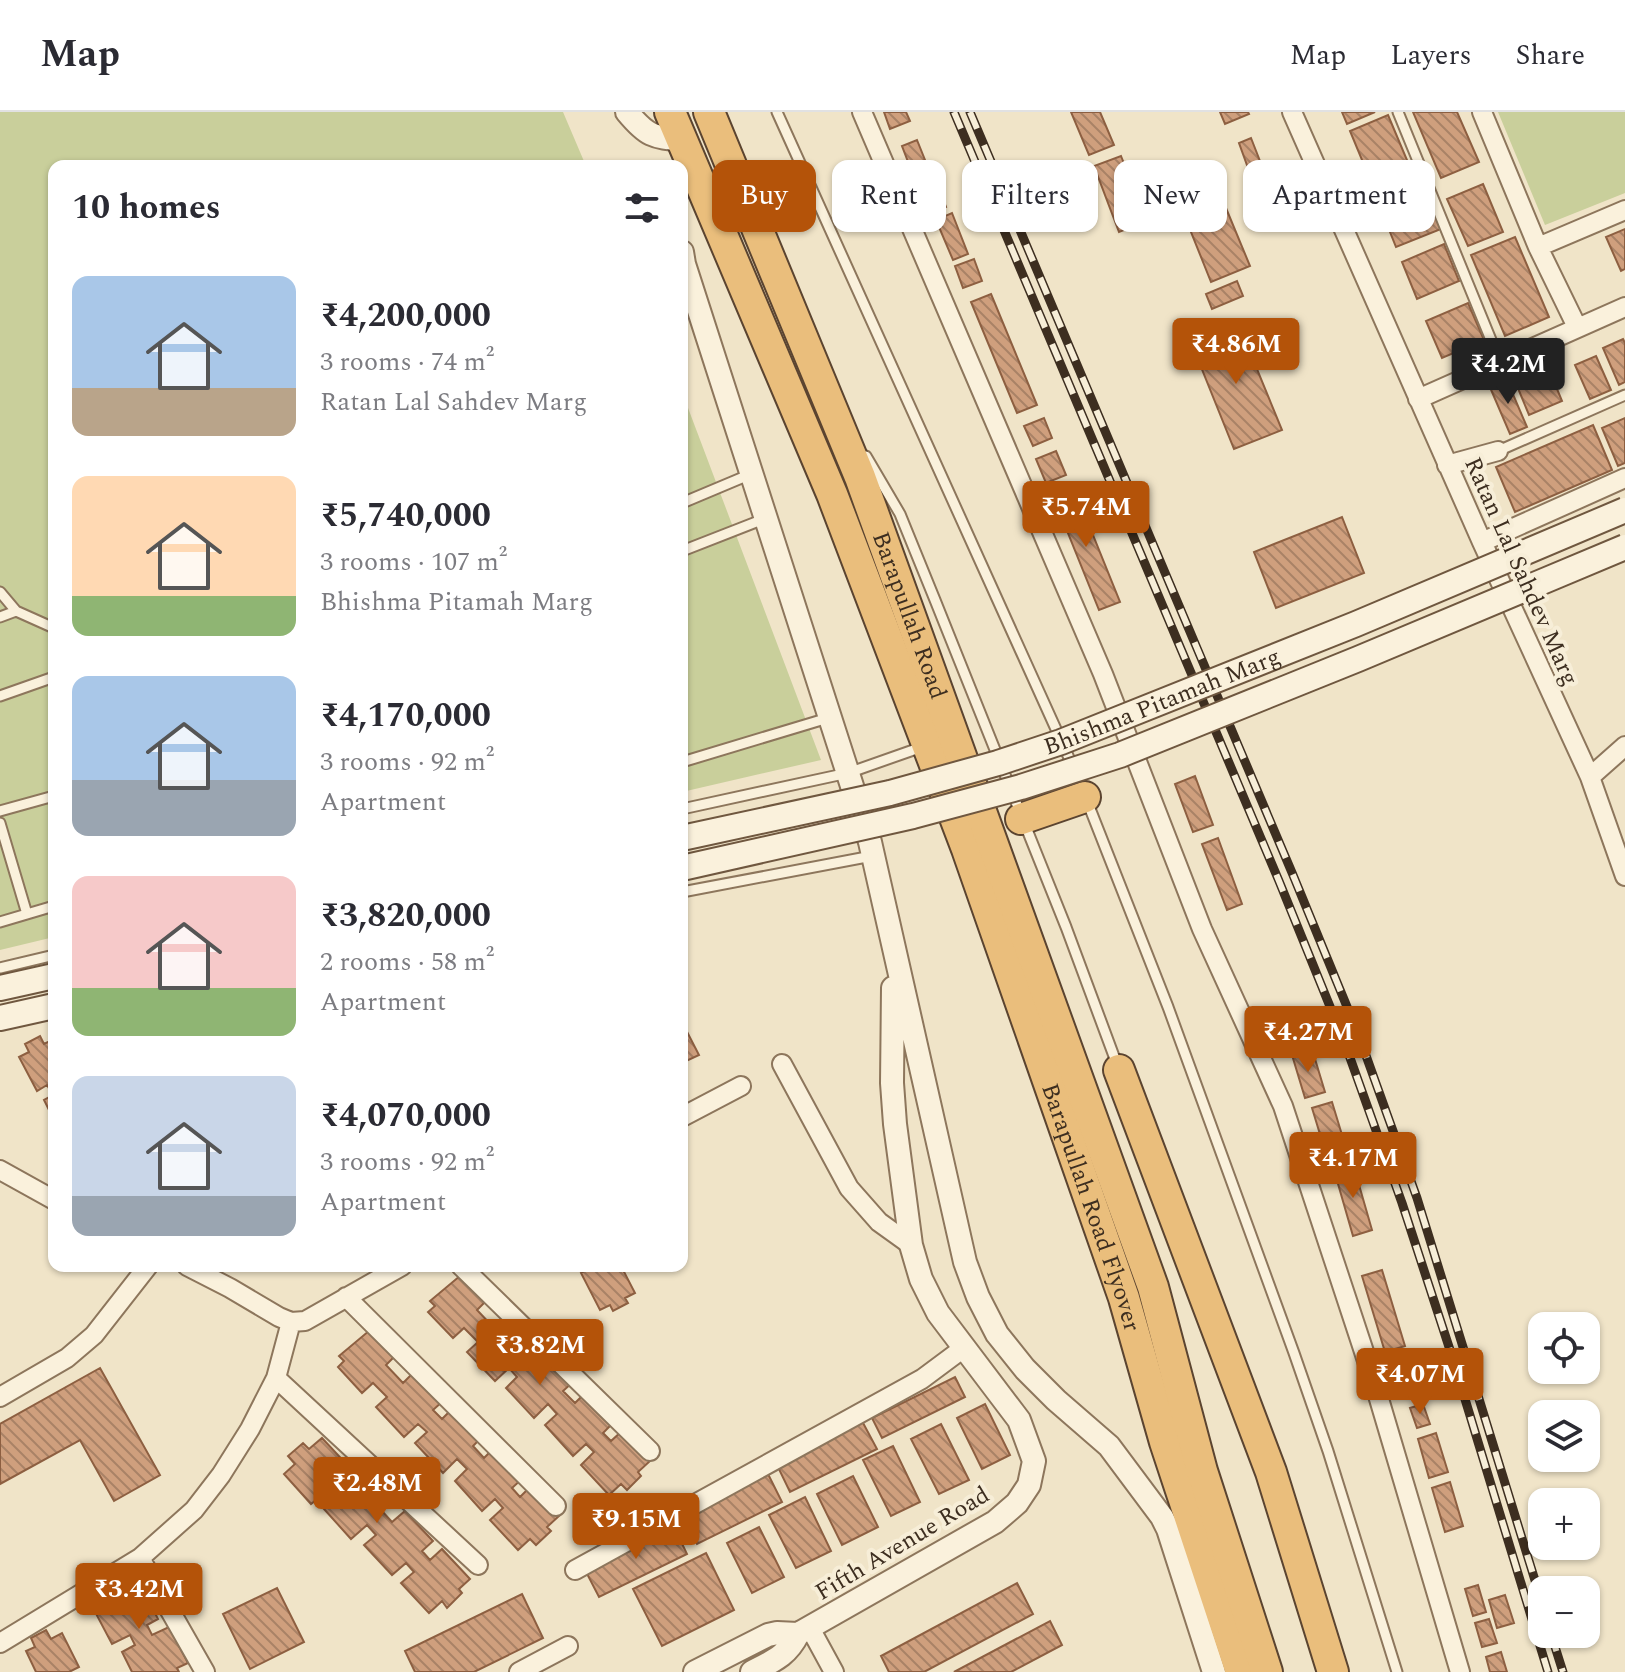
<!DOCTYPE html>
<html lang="en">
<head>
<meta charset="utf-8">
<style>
  :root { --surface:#fff; --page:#f2f2f3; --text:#2b2b33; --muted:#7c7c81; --line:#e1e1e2; --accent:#b45309 }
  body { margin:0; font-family:Spectral,serif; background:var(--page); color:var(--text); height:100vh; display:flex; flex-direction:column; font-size:30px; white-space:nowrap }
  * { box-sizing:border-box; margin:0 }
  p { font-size:26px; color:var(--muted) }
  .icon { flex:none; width:44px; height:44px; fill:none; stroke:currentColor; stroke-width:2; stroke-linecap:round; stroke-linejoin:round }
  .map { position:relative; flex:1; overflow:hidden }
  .sheet { position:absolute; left:48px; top:48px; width:640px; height:1112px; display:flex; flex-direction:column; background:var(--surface); border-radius:16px; box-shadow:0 2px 6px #0004 }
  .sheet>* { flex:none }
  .top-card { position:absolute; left:712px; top:48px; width:760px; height:72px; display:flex; gap:16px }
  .controls { position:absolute; left:1528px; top:1200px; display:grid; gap:16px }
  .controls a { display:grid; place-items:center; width:72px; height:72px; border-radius:16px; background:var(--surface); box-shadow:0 2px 6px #0004; font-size:40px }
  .price { position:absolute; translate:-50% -68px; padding:0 18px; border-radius:8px; background:var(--accent); color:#fff; font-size:26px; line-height:52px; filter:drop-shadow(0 2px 4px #0008) }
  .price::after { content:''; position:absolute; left:50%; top:48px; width:24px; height:18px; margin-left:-12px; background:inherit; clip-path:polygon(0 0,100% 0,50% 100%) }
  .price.current { background:#222; color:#fff }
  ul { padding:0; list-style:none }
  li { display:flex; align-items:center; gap:24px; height:200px; padding:0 24px }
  li span { display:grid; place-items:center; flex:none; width:224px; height:160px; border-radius:16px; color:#555 }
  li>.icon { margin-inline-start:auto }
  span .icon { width:96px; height:96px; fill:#fffc; stroke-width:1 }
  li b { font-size:34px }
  h2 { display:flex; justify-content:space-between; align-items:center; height:96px; padding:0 24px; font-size:34px }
  .chip { padding:0 28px; border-radius:16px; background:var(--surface); box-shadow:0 2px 6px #0004; font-size:28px; line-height:72px }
  .chip.current { background:var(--accent); color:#fff }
  header { display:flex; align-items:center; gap:48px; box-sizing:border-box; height:112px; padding:0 40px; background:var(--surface); border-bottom:2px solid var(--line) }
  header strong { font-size:38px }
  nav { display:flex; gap:44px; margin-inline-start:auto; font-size:28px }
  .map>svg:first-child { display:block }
  .park { fill:#c9cf9b }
  .building { fill:url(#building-back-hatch); stroke:#8d5f41; stroke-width:2 }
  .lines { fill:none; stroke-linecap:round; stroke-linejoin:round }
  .service-casing { stroke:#8d765c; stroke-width:13 }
  .minor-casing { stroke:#8d765c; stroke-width:22 }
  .tertiary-casing { stroke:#8d765c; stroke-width:26 }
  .secondary-casing { stroke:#6f573f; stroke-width:28 }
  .trunk-casing { stroke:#5b4430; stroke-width:34 }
  .service { stroke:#faf1dc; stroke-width:9 }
  .minor { stroke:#faf1dc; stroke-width:18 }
  .tertiary { stroke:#faf1dc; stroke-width:22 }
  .secondary { stroke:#faf1dc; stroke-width:24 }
  .trunk { stroke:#eabe7c; stroke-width:30 }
  .rail-casing { stroke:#3d2e20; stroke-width:9 }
  .rail { stroke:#f7eed8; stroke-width:6; stroke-dasharray:18; stroke-linecap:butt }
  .secondary-bridge-casing { stroke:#6f573f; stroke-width:28; stroke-linecap:butt }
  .secondary-bridge { stroke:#faf1dc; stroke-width:24 }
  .labels { text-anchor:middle; stroke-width:8; stroke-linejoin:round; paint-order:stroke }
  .street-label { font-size:24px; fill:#3d2e20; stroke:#f7eed8 }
</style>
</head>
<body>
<header>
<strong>Map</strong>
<nav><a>Map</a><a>Layers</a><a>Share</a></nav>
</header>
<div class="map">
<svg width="1625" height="1560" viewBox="0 0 1625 1560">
  <defs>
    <pattern id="building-back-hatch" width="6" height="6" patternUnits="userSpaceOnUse" patternTransform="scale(2)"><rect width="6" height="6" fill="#cf9f7d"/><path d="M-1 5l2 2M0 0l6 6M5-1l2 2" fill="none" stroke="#a98266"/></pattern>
  </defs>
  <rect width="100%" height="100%" fill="#f0e4c8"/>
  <!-- park -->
  <path class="park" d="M0 0H563L586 54H54V825L0 838Z
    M1498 0H1625V81L1545 113Z
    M682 280 821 648 682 680Z"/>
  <!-- building -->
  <path class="building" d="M884 0H906L910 9 890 17Z
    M1071 0H1100L1114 33 1089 43Z
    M1220 0H1248L1249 2 1225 12Z
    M1342 0H1375L1347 12Z
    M1413 0H1457L1479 50 1441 66Z
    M1388 3 1412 60 1374 77 1350 19Z
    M1251 26 1265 62 1252 67 1239 31Z
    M917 28 925 48 910 55 902 34Z
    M1121 44 1147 109 1119 120 1094 54Z
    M932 58 946 95 931 101 916 65Z
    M1421 67 1441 117 1396 135 1376 85Z
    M1281 68 1298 108 1275 118 1258 78Z
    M1483 72 1503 120 1468 134 1447 87Z
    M1221 84 1250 154 1211 170 1183 100Z
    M952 101 968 142 953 148 936 108Z
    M1625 117V157L1621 159 1606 125Z
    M1515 125 1549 205 1505 224 1471 143Z
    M1444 132 1459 169 1417 187 1402 150Z
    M974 147 982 169 963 176 955 154Z
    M1237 169 1243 184 1212 197 1206 182Z
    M991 182 1037 293 1017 301 971 190Z
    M1468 191 1484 228 1442 246 1426 209Z
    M1238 211 1282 318 1234 337 1191 230Z
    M1623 227 1625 231V270L1619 273 1603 236Z
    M1543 243 1562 289 1529 303 1510 257Z
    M1596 244 1611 278 1590 287 1575 253Z
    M1506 266 1527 315 1510 322 1489 273Z
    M1044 306 1052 326 1033 334 1024 314Z
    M1625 306V351L1618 354 1602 316Z
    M1593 313 1612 358 1515 400 1496 355Z
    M1056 339 1066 363 1046 371 1036 347Z
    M1074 376 1120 490 1099 498 1053 384Z
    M1342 405 1364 461 1276 496 1254 440Z
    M1195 664 1213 713 1193 720 1175 672Z
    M1218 726 1242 792 1227 798 1202 732Z
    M682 910 699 943 682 951Z
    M40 924 44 932 54 927V1008L44 988 53 983 47 973 37 979 19 945 29 940 25 932Z
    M1312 937 1325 980 1305 986 1292 943Z
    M1332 990 1346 1036 1326 1042 1312 996Z
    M1353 1052 1372 1118 1353 1124 1334 1058Z
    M588 1154H621L635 1181 625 1186 628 1191 613 1199 610 1193 600 1198 581 1161 590 1156Z
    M1382 1158 1405 1234 1385 1240 1362 1164Z
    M461 1163 486 1189 477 1198 494 1216 506 1204 534 1234 524 1243 533 1252 545 1240 573 1270 563 1279 575 1291 586 1280 614 1310 603 1321 611 1329 622 1319 650 1349 638 1360 641 1364 627 1378 621 1372 609 1383 581 1353 594 1340 586 1332 573 1344 545 1313 557 1302 548 1292 534 1306 506 1276 517 1265 509 1256 495 1269 467 1240 478 1230 464 1216 453 1226 428 1200 435 1194 430 1189Z
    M370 1218 395 1244 386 1253 403 1271 415 1259 443 1289 433 1298 442 1307 454 1295 482 1325 473 1334 484 1346 495 1335 524 1365 512 1376 520 1385 531 1374 559 1404 547 1415 551 1419 536 1433 530 1427 518 1438 490 1408 503 1396 495 1387 482 1399 455 1369 467 1357 457 1347 443 1361 415 1331 427 1320 418 1312 404 1325 376 1295 387 1285 373 1271 362 1281 338 1255 344 1249 339 1244Z
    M100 1256 160 1363 114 1389 80 1328 0 1372V1312Z
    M955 1265 965 1285 882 1326 872 1306Z
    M985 1292 1010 1343 982 1357 957 1306Z
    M1423 1292 1430 1312 1417 1316 1410 1296Z
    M862 1309 877 1337 790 1380 776 1351Z
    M941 1312 969 1368 939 1382 911 1327Z
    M1436 1321 1448 1360 1429 1366 1418 1327Z
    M322 1326 350 1356 341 1364 348 1373 362 1360 390 1391 381 1398 392 1410 405 1399 433 1429 422 1439 430 1448 442 1437 470 1467 459 1477 462 1481 447 1496 442 1489 429 1501 401 1471 414 1460 406 1451 392 1463 364 1433 376 1423 367 1413 351 1427 324 1397 335 1387 327 1379 311 1392 284 1362 295 1352 288 1344 303 1331 309 1337Z
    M893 1334 920 1390 891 1404 863 1348Z
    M768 1362 782 1390 697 1432 682 1404Z
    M853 1364 878 1415 842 1433 817 1382Z
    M1450 1370 1463 1414 1445 1420 1432 1376Z
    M805 1385 831 1439 796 1456 769 1403Z
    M673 1413 687 1442 599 1485 584 1456Z
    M759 1415 784 1465 752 1481 727 1431Z
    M706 1441 734 1498 662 1534 633 1477Z
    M120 1471 124 1478 140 1471 158 1507 147 1513 152 1523 169 1515 188 1551 177 1556 179 1560H132L122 1540 135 1533 130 1523 112 1532 93 1496 106 1489 102 1480Z
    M1017 1471 1033 1502 924 1560H889L881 1544Z
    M1478 1473 1486 1500 1473 1504 1465 1477Z
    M277 1476 304 1530 250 1557 223 1502Z
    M522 1482 543 1526 474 1560H415L405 1539Z
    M1505 1483 1514 1511 1497 1516 1489 1488Z
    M1489 1507 1497 1531 1482 1535 1475 1511Z
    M1050 1509 1062 1533 1011 1560H954Z
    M46 1518 51 1527 62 1521 79 1555 69 1560H36L26 1539 35 1535 31 1526Z
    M1501 1540 1507 1560H1490L1486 1545Z"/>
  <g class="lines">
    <defs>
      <path id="service" d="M777 0 1074 657
        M1398 0 1500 250
        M1498 339 1625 283
        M866 344 900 402 935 488 1066 815 1118 955
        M682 391 751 362
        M682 439 764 407
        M0 480 16 499 54 516
        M0 505 16 499
        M0 584 54 565
        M682 650 828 606
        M1087 689 1168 895 1294 1241 1328 1339 1397 1560
        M682 697 848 661 922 635
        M0 699 54 684
        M0 711 27 802
        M682 780 872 744
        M0 810 54 794
        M0 856 54 843"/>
      <path id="minor" d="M862 0 1103 562 1202 817 1283 994 1374 1270 1460 1560
        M1292 0 1482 430 1590 665 1625 764
        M1482 0 1538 135 1625 98
        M1538 135 1577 215
        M1418 287 1625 195
        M1447 353 1498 339
        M1482 430 1625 366
        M1590 665 1625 634
        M782 952 849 1076 879 1110 911 1133
        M682 1005 741 974
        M0 1058 54 1088
        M187 1154 230 1176 279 1205 291 1210 305 1209 402 1154
        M461 1154 650 1339
        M346 1185 556 1394
        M276 1266 478 1453
        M0 1285 67 1246 94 1223 148 1154
        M140 1446 205 1560
        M575 1458 922 1267 965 1235
        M810 1516 834 1560
        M0 1531 140 1446 194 1398 221 1363 250 1317 276 1266 291 1210
        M519 1560 568 1534"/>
      <path id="tertiary" d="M627 0C647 24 652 25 683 28
        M682 140 684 152 870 730 965 1150 978 1185 997 1222 1025 1257 1056 1288 1109 1334 1162 1405 1168 1417 1214 1560
        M695 1560 768 1523 777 1521 798 1522
        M752 1560C773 1549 787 1544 798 1522L995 1410 1017 1391 1029 1373 1034 1349 1019 1308 938 1201 921 1167 911 1133 895 1012 892 971 893 876"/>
      <path id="secondary" d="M0 876 54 864
        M0 906 54 894"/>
      <g id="trunk">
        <path id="s1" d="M670 0 832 382 967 737 1124 1186 1165 1330 1241 1560"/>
        <path id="s2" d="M709 0 860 365 1153 1175 1202 1359 1267 1560"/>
        <path d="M1021 707 1085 685"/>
        <path d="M1119 958 1271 1360 1333 1560"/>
      </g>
    </defs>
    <!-- service casing -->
    <use href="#service" class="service-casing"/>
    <!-- minor casing -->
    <use href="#minor" class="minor-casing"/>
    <!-- tertiary casing -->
    <use href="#tertiary" class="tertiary-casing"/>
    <!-- secondary casing -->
    <use href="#secondary" class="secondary-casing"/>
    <!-- trunk casing -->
    <use href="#trunk" class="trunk-casing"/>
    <!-- service -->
    <use href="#service" class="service"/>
    <!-- minor -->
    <use href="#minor" class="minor"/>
    <!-- tertiary -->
    <use href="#tertiary" class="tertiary"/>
    <!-- secondary -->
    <use href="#secondary" class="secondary"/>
    <!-- trunk -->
    <use href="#trunk" class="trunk"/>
    <defs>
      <path id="rail" d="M954 0 1279 769 1344 929 1402 1091 1451 1241 1548 1560
        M970 0 1293 763 1359 924 1417 1086 1542 1491
        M1551 1522 1563 1560"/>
    </defs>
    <!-- rail casing -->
    <use href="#rail" class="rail-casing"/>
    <!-- rail -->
    <use href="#rail" class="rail"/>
    <defs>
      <g id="secondary-bridge">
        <path id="s3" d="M682 726 890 681 998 651 1061 630 1356 512 1625 398"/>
        <path d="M682 756 913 704 1021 675 1120 643 1358 547 1625 435"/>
      </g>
    </defs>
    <!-- secondary-bridge casing -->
    <use href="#secondary-bridge" class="secondary-bridge-casing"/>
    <!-- secondary-bridge -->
    <use href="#secondary-bridge" class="secondary-bridge"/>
  </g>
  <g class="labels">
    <!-- street labels -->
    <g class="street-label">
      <text transform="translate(1522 459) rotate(66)" y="8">Ratan Lal Sahdev Marg</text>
      <text dy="8" stroke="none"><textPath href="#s2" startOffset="542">Barapullah Road</textPath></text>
      <text dy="8" stroke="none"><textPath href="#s3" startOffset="500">Bhishma Pitamah Marg</textPath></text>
      <text dy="8" stroke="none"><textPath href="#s1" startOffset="1174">Barapullah Road Flyover</textPath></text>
      <text transform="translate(902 1431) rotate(-31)" y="8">Fifth Avenue Road</text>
    </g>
  </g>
</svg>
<div class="controls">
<a><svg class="icon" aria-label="locate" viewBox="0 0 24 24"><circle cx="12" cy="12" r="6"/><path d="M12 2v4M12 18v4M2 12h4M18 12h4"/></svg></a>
<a><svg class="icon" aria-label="layers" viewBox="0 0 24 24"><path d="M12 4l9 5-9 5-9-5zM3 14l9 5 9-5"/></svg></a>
<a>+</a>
<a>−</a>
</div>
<b class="price" style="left:1236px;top:274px">₹4.86M</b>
<b class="price current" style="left:1508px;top:294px">₹4.2M</b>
<b class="price" style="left:1086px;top:437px">₹5.74M</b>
<b class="price" style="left:1308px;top:962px">₹4.27M</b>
<b class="price" style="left:1353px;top:1088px">₹4.17M</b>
<b class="price" style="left:540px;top:1275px">₹3.82M</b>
<b class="price" style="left:1420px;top:1304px">₹4.07M</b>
<b class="price" style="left:377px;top:1413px">₹2.48M</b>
<b class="price" style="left:636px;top:1449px">₹9.15M</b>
<b class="price" style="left:139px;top:1519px">₹3.42M</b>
<div class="top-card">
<a class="chip current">Buy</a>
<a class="chip">Rent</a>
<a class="chip">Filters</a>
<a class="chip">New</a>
<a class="chip">Apartment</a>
</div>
<section class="sheet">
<h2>10 homes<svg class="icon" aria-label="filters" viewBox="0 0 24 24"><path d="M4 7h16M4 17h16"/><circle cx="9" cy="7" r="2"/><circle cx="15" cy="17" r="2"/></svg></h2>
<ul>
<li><span style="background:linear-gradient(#a9c7e8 70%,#b9a48a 0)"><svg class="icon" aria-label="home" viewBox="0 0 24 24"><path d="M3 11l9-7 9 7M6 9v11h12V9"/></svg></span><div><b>₹4,200,000</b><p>3 rooms · 74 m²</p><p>Ratan Lal Sahdev Marg</p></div></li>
<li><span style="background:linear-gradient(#ffd9b3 75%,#8fb573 0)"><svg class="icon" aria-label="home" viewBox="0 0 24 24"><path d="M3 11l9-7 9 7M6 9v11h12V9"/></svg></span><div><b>₹5,740,000</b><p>3 rooms · 107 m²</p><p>Bhishma Pitamah Marg</p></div></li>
<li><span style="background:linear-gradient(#a9c7e8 65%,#9aa5b1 0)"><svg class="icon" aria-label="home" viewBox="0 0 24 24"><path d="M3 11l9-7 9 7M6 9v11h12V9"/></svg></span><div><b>₹4,170,000</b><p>3 rooms · 92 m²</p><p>Apartment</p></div></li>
<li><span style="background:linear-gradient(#f6c9c9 70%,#8fb573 0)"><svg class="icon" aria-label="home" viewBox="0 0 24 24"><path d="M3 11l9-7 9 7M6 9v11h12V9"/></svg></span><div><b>₹3,820,000</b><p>2 rooms · 58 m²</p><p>Apartment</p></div></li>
<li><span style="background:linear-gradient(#c9d6e8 75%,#9aa5b1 0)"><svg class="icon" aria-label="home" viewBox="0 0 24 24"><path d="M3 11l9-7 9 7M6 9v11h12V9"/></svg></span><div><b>₹4,070,000</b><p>3 rooms · 92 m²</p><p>Apartment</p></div></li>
</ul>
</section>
</div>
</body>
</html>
